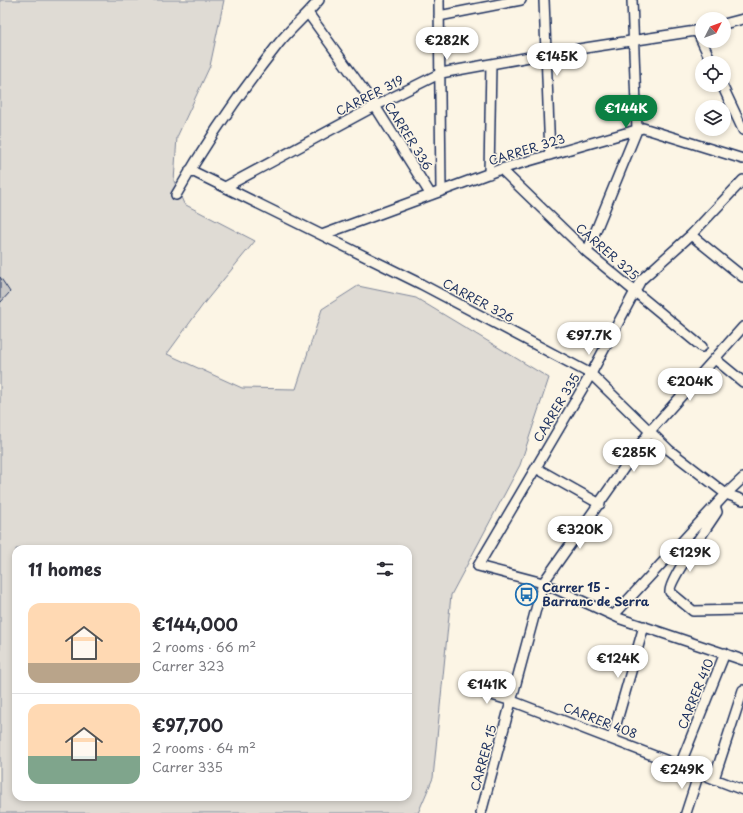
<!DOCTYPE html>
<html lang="en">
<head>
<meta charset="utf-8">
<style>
  :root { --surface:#fff; --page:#f7f7f7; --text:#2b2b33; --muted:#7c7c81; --line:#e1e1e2; --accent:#0b8043 }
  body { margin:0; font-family:"Playpen Sans",sans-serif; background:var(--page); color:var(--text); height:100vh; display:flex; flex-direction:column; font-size:15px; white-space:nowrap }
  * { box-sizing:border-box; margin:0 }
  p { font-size:13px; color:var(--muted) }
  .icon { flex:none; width:22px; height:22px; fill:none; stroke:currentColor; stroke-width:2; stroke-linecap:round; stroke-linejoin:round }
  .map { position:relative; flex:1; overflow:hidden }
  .sheet { position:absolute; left:12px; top:545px; width:400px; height:256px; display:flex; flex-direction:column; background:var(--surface); border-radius:12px; box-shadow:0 2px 6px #0003 }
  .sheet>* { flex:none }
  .needle { width:26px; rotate:48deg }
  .tools { position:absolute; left:695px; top:12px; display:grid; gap:8px }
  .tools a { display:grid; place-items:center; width:36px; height:36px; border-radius:50%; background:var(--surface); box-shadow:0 2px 6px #0003; font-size:20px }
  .price { position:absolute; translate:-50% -34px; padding:0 9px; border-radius:14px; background:#fff; color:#222; font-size:13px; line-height:26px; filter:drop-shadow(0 1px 2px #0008) }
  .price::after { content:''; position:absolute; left:50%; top:24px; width:12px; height:9px; margin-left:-6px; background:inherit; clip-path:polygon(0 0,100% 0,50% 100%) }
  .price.current { background:var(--accent); color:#fff }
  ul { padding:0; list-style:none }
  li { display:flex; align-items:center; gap:12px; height:100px; padding:0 16px }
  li+li { border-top:1px solid var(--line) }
  li span { display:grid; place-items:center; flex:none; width:112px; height:80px; border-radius:12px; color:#555 }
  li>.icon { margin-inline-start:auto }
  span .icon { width:48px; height:48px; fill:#fffc; stroke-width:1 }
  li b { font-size:17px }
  h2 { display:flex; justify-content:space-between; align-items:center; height:48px; padding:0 16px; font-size:17px }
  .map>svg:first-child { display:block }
  .green { fill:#dfdbd4; stroke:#7d8599; fill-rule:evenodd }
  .building { fill:#c8c7c6; stroke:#1b2f5e }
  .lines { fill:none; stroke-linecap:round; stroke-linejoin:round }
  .minor-casing { stroke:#1b2f5e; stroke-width:12 }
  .minor { stroke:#fcf5e5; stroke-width:9 }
  .labels { text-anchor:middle; stroke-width:3; stroke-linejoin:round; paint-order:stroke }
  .street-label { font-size:12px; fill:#1b2f5e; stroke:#fcf5e5 }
  .poi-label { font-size:12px; font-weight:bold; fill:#1b2f5e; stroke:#fcf5e5; text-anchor:start }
</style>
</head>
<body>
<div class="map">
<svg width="743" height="813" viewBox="0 0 743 813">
  <rect width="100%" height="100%" fill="#fcf5e5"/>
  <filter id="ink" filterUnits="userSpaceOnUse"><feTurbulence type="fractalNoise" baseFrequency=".025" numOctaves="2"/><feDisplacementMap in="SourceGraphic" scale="8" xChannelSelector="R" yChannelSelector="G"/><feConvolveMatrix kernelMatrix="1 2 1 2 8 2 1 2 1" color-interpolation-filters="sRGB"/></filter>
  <g filter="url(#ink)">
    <!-- green -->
    <path class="green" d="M0 0H224L210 66 177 137 174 181 184 204 255 241 205 302 167 354 242 388 296 389 322 309 358 286 416 298 549 378 520 465 451 595 433 778 418 813H0ZM16 549H408V797H16Z"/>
    <!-- building -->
    <path class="building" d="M0 277 10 292 0 303Z"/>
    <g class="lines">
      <defs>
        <path id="minor" d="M439 0 441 191
          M544 0 550 155
          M308 13 375 106 431 195
          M439 16 521 0
          M724 24 743 19
          M697 31 712 63
          M722 85 743 130
          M501 169 587 252 702 347
          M190 170 421 284 591 374 669 450 726 494 743 500
          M489 174 491 64
          M743 180 691 235 641 280 591 374 478 566 543 583 621 619 743 660
          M225 187 375 106 441 73 546 54 702 30
          M176 195C206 142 242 90 279 43 291 28 307 15 319 0
          M322 235 501 169 643 128 743 159
          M691 235 743 277
          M587 252 637 130 632 0
          M715 359 743 382
          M536 468 600 504
          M715 506 717 512C709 525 668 581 670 592L693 611 743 610
          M614 615 726 494 743 478
          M468 688 512 701 743 790
          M612 738 644 626
          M680 765 725 653
          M714 779 743 690
          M481 813 543 583 650 431 743 327
          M686 813 699 773"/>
      </defs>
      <!-- minor casing -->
      <use href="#minor" class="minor-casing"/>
      <!-- minor -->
      <use href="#minor" class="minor"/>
    </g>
  </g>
  <!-- icons -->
  <defs>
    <symbol id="bus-ring" viewBox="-11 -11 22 22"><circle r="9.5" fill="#fcf5e5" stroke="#1f6fb2" stroke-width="1.5"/><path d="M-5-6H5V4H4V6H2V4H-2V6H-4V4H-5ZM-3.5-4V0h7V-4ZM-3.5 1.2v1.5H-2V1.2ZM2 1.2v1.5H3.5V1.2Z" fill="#1f6fb2"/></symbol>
  </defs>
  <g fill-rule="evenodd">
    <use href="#bus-ring" x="514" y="582" width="25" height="25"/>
  </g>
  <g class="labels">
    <!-- street labels -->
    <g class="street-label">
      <text transform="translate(370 96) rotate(-27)" y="4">CARRER 319</text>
      <text transform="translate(408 136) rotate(58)" y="4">CARRER 336</text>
      <text transform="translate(527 150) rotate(-17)" y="4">CARRER 323</text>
      <text transform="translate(607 252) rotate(41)" y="4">CARRER 325</text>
      <text transform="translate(478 301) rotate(28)" y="4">CARRER 326</text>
      <text transform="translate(557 408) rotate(-59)" y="4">CARRER 335</text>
      <text transform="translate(696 694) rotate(-68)" y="4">CARRER 410</text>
      <text transform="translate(600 721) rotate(21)" y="4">CARRER 408</text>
      <text transform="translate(484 758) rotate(-75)" y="4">CARRER 15</text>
    </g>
    <!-- poi labels -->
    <g class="poi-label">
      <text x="542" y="592">Carrer 15 -<tspan x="542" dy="14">Barranc de Serra</tspan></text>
    </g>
  </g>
</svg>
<div class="tools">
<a><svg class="needle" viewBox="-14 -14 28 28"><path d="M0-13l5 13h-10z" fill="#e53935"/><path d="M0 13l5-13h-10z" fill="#7c7c81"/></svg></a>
<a><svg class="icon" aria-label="locate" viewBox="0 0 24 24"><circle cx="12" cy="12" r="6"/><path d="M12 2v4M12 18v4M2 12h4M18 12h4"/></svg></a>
<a><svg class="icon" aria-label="layers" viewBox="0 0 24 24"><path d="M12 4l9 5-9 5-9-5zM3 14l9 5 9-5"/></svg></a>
</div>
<b class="price" style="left:447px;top:61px">€282K</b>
<b class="price" style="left:557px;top:77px">€145K</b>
<b class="price current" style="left:626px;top:129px">€144K</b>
<b class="price" style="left:589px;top:356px">€97.7K</b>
<b class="price" style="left:690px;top:402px">€204K</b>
<b class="price" style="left:634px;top:473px">€285K</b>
<b class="price" style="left:580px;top:550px">€320K</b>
<b class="price" style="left:690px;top:573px">€129K</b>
<b class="price" style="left:618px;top:679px">€124K</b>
<b class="price" style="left:487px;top:705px">€141K</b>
<b class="price" style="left:682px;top:790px">€249K</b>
<section class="sheet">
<h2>11 homes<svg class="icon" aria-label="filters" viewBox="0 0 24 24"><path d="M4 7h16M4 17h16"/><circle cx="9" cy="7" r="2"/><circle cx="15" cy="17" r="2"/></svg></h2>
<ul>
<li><span style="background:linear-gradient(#ffd9b3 75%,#b9a48a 0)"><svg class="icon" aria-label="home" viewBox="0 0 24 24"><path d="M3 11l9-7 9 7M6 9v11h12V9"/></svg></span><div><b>€144,000</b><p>2 rooms · 66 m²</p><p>Carrer 323</p></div></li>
<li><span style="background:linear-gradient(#ffd9b3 65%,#7fa58c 0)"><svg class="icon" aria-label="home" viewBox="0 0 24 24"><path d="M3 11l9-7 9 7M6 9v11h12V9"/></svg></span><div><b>€97,700</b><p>2 rooms · 64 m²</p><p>Carrer 335</p></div></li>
</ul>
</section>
</div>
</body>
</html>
